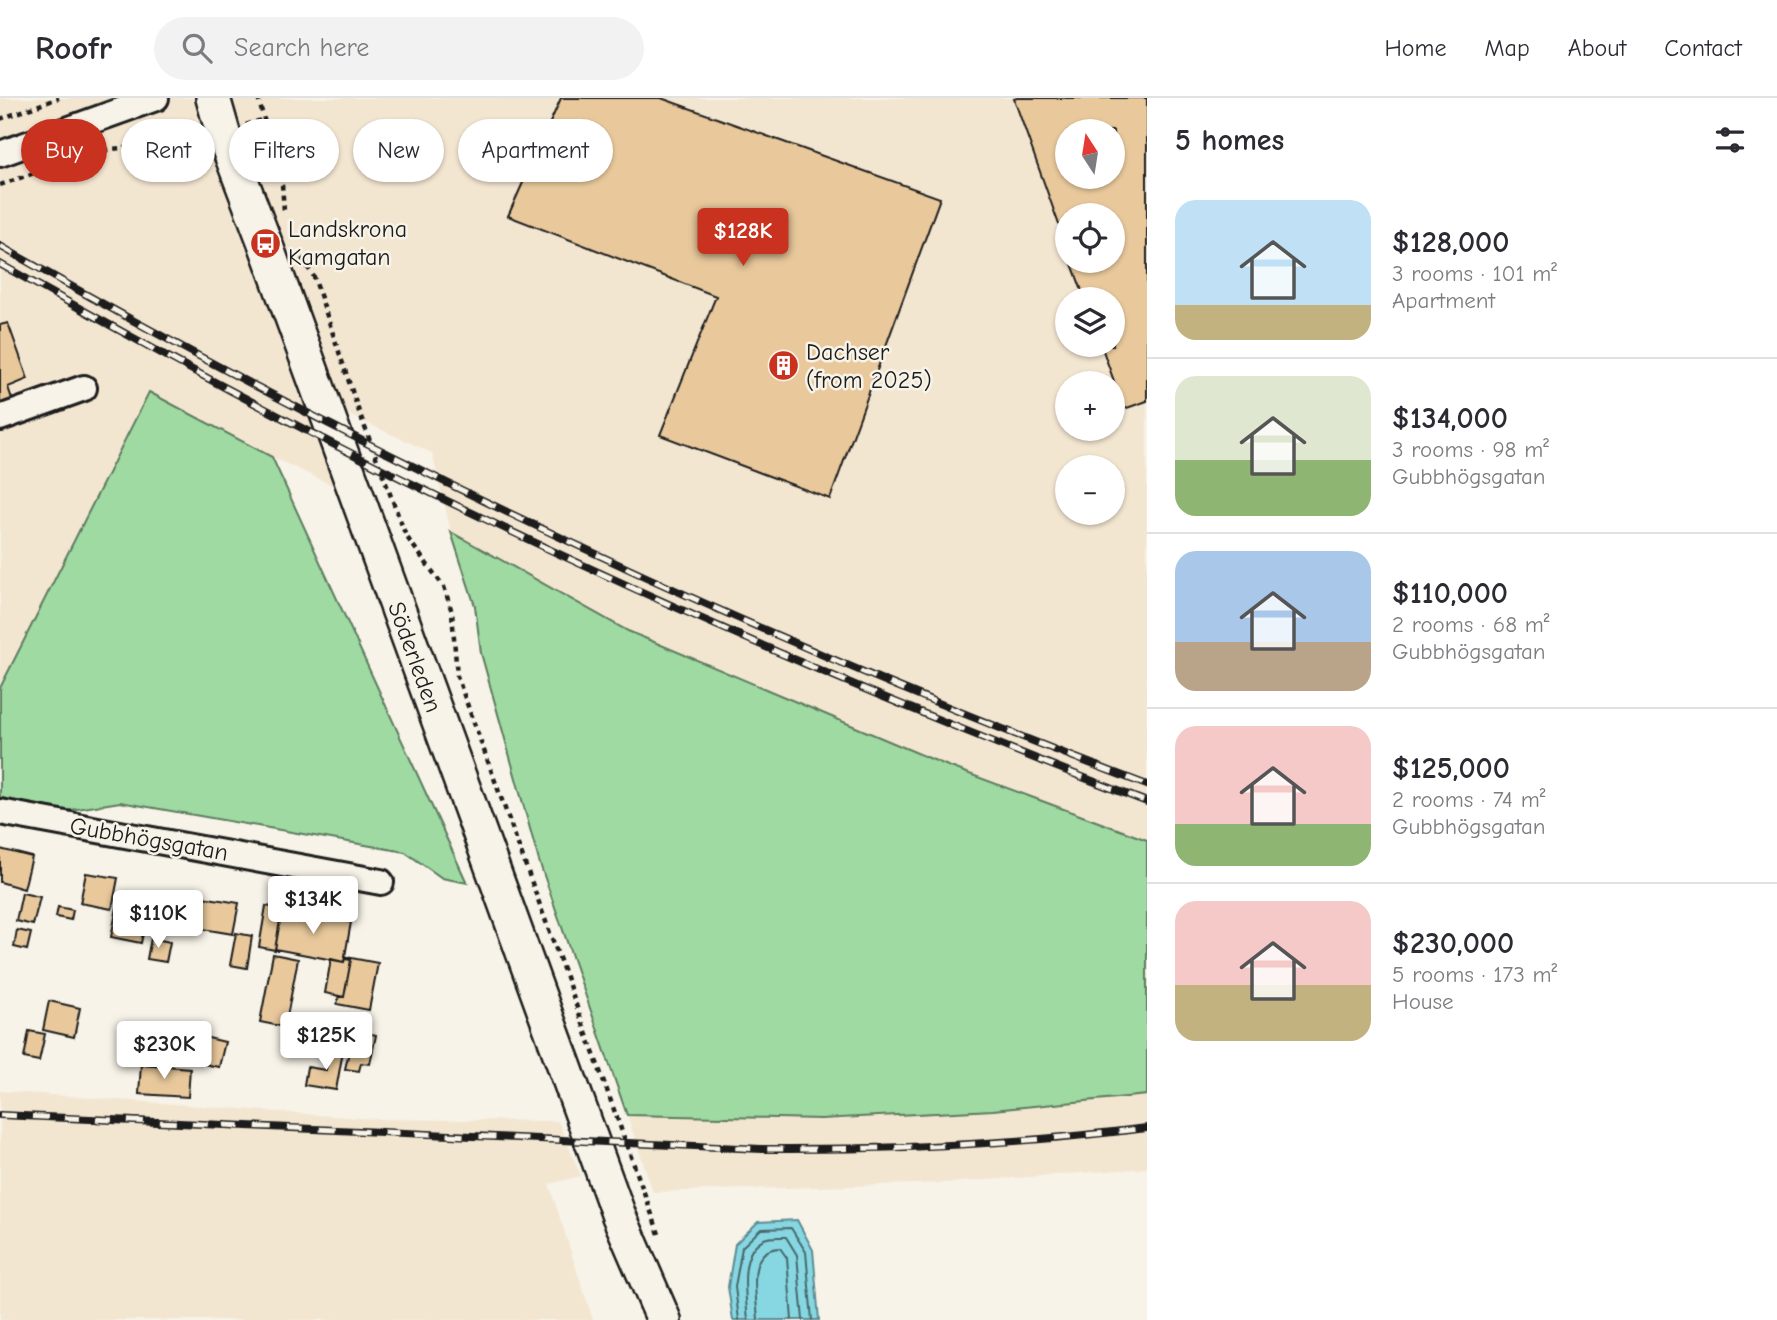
<!DOCTYPE html>
<html lang="en">
<head>
<meta charset="utf-8">
<style>
  :root { --surface:#fff; --page:#f2f2f3; --text:#2b2b33; --muted:#7c7c81; --line:#e1e1e2; --accent:#c8321e }
  body { margin:0; font-family:"Comic Neue",sans-serif; background:var(--page); color:var(--text); height:100vh; display:flex; flex-direction:column; font-size:26px; white-space:nowrap }
  * { box-sizing:border-box; margin:0 }
  p { font-size:23px; color:var(--muted) }
  .icon { flex:none; width:38px; height:38px; fill:none; stroke:currentColor; stroke-width:2; stroke-linecap:round; stroke-linejoin:round }
  .map { position:relative; flex:1; overflow:hidden }
  .sheet { display:flex; flex-direction:column; background:var(--surface); width:630px }
  .sheet>* { flex:none }
  .banner { position:absolute; left:21px; top:21px; width:665px; height:63px; display:flex; gap:14px }
  .needle { width:46px; rotate:348deg }
  .buttons { position:absolute; left:1055px; top:21px; display:grid; gap:14px }
  .buttons a { display:grid; place-items:center; width:70px; height:70px; border-radius:50%; background:var(--surface); box-shadow:0 2px 5px #0004; font-size:35px }
  .price { position:absolute; translate:-50% -60px; padding:0 16px; border-radius:7px; background:#fff; color:#222; font-size:23px; line-height:46px; filter:drop-shadow(0 2px 4px #0008) }
  .price::after { content:''; position:absolute; left:50%; top:42px; width:21px; height:16px; margin-left:-10px; background:inherit; clip-path:polygon(0 0,100% 0,50% 100%) }
  .price.selected { background:var(--accent); color:#fff }
  ul { padding:0; list-style:none }
  li { display:flex; align-items:center; gap:21px; height:175px; padding:0 28px }
  li+li { border-top:2px solid var(--line) }
  li span { display:grid; place-items:center; flex:none; width:196px; height:140px; border-radius:21px; color:#555 }
  li>.icon { margin-inline-start:auto }
  span .icon { width:84px; height:84px; fill:#fffc; stroke-width:1 }
  li b { font-size:30px }
  h2 { display:flex; justify-content:space-between; align-items:center; height:84px; padding:0 28px; font-size:30px }
  .tag { padding:0 24px; border-radius:32px; background:var(--surface); box-shadow:0 2px 5px #0004; font-size:24px; line-height:63px }
  .tag.selected { background:var(--accent); color:#fff }
  header { display:flex; align-items:center; gap:42px; box-sizing:border-box; height:98px; padding:0 35px; background:var(--surface); border-bottom:2px solid var(--line) }
  header strong { font-size:33px }
  nav { display:flex; gap:38px; margin-inline-start:auto; font-size:24px }
  .search { width:490px; height:63px; background:var(--page); display:flex; align-items:center; gap:18px; box-sizing:border-box; padding:0 24px; border-radius:38px; color:var(--muted); font-size:26px }
  main { display:flex; flex:1; min-height:0 }
  .map>svg:first-child { display:block }
  .built { fill:#f3e6d1; fill-rule:evenodd }
  .green { fill:#9edaa2; stroke:#5d7b5f; stroke-width:2 }
  .water { fill:#87d7e2; stroke:#5c8c93; stroke-width:2 }
  .lines { fill:none; stroke-linecap:round; stroke-linejoin:round }
  .shore { stroke:#47676b; stroke-width:2 }
  .building { fill:#e9c99c; stroke:#1c1c1c; stroke-width:2; fill-rule:evenodd }
  .street-casing { stroke:#1c1c1c; stroke-width:30 }
  .secondary-casing { stroke:#1c1c1c; stroke-width:38 }
  .path { stroke:#1c1c1c; stroke-width:4.5; stroke-dasharray:5 5; stroke-linecap:butt }
  .street { stroke:#f7f3e8; stroke-width:24 }
  .secondary { stroke:#f7f3e8; stroke-width:33 }
  .rail-casing { stroke:#1c1c1c; stroke-width:8 }
  .rail { stroke:#f7f3e8; stroke-width:5; stroke-dasharray:16; stroke-linecap:butt }
  .labels { text-anchor:middle; stroke-width:5; stroke-linejoin:round; paint-order:stroke }
  .poi-label { font-size:24px; fill:#1c1c1c; stroke:#f7f3e8; text-anchor:start }
  .street-label { font-size:24px; fill:#1c1c1c; stroke:#f7f3e8 }
</style>
</head>
<body>
<header>
<strong>Roofr</strong>
<div class="search"><svg class="icon" aria-label="search" viewBox="0 0 24 24"><circle cx="10" cy="10" r="6"/><path d="M15 15l6 6"/></svg>Search here</div>
<nav><a>Home</a><a>Map</a><a>About</a><a>Contact</a></nav>
</header>
<main>
<div class="map">
<svg width="1147" height="1222" viewBox="0 0 1147 1222">
  <rect width="100%" height="100%" fill="#f7f3e8"/>
  <filter id="ink" filterUnits="userSpaceOnUse"><feTurbulence type="fractalNoise" baseFrequency=".0143" numOctaves="2"/><feDisplacementMap in="SourceGraphic" scale="14" xChannelSelector="R" yChannelSelector="G"/><feConvolveMatrix kernelMatrix="1 2 1 2 8 2 1 2 1" color-interpolation-filters="sRGB"/></filter>
  <g filter="url(#ink)">
    <!-- built -->
    <path class="built" d="M0 0H1147V742L948 668 628 533 451 434 432 355 299 294 336 389 272 359 150 294 0 590ZM1068 33H1113V79H1068ZM1068 117H1113V163H1068ZM1068 201H1113V247H1068ZM1068 285H1113V331H1068ZM1068 369H1113V415H1068Z
      M0 993 373 1021 558 1023 581 1078 549 1086 593 1222H0Z
      M1147 997V1070L947 1085 653 1094 627 1017 821 1021 993 1012Z"/>
    <!-- green -->
    <path class="green" d="M149 294 272 359 467 785 442 780 405 754 120 704 65 713 0 700V590Z
      M451 434 628 533 948 668 1147 742V997L993 1012 821 1021 627 1017 539 763 481 555 475 508Z"/>
    <!-- water -->
    <path class="water" d="M797 1122 813 1152 819 1222H733L728 1189 735 1146 758 1124Z"/>
    <g class="lines">
      <!-- shore -->
      <path class="shore" d="M739 1222 735 1189 742 1149 761 1131 791 1130 806 1154 812 1222
        M748 1222C746 1199 737 1154 764 1141 770 1138 780 1139 786 1139L797 1157 803 1222
        M758 1222C757 1199 744 1151 780 1150L787 1160 792 1222"/>
    </g>
    <!-- building -->
    <path class="building" d="M561 0H661L940 100 830 401 660 337 716 198 508 118Z
      M1017 0H1147V303L1124 311 1101 247H1113V201H1085L1071 163H1113V117H1068V152L1014 1ZM1068 33H1113V79H1068Z
      M8 225 28 281 8 289 14 307 0 313V227Z
      M0 751 32 759 24 791 0 784Z
      M86 775 118 780 112 811 80 805Z
      M22 795 40 799 33 827 16 823Z
      M184 796 239 805 233 836 179 827Z
      M266 808 282 811 275 852 259 849Z
      M58 809 73 812 71 822 56 819Z
      M117 810 147 817 141 845 111 839Z
      M282 812 351 824 344 864 275 851Z
      M17 832 31 835 27 852 14 849Z
      M236 835 252 838 247 870 230 867Z
      M151 840 170 844 166 864 147 861Z
      M273 856 298 861 285 929 260 924Z
      M346 859 378 865 369 912 337 906 339 898 344 899 351 862 345 861Z
      M331 861 344 864 345 861 351 862 344 899 325 895Z
      M49 903 80 910 74 939 43 932Z
      M334 927 347 929 343 953 329 950Z
      M354 932 376 937 370 966 361 965 359 973 345 971Z
      M29 933 45 936 39 963 24 960Z
      M204 939 225 944 219 969 198 965Z
      M329 950 343 953 336 992 304 987 307 969 326 972Z
      M141 966 190 970 188 999 139 996Z"/>
    <g class="lines">
      <defs>
        <path id="street" d="M0 56 156 0
          M0 320 84 290
          M0 714 381 784"/>
        <path id="secondary" d="M213 0 223 35 265 145 619 1118 664 1222"/>
      </defs>
      <!-- street casing -->
      <use href="#street" class="street-casing"/>
      <!-- secondary casing -->
      <use href="#secondary" class="secondary-casing"/>
      <!-- path -->
      <path class="path" d="M258 0 282 86 284 113
        M0 21 59 0
        M246 27 265 21
        M0 87 91 55 112 51 198 43
        M302 160 314 179 358 311 406 438 444 489 452 514 457 578 659 1136"/>
      <!-- street -->
      <use href="#street" class="street"/>
      <!-- secondary -->
      <use href="#secondary" class="secondary"/>
      <defs>
        <path id="rail" d="M0 148C367 358 751 538 1147 687
          M0 166C159 255 320 343 485 421 702 525 922 618 1147 704
          M0 1017 762 1051C891 1052 1019 1046 1147 1030"/>
      </defs>
      <!-- rail casing -->
      <use href="#rail" class="rail-casing"/>
      <!-- rail -->
      <use href="#rail" class="rail"/>
    </g>
  </g>
  <!-- icons -->
  <defs>
    <symbol id="bus-disc" viewBox="-11 -11 22 22"><circle r="9.5" fill="#c8321e" stroke="#f7f3e8"/><path d="M-5-6H5V4H4V6H2V4H-2V6H-4V4H-5ZM-3.5-4V0h7V-4ZM-3.5 1.2v1.5H-2V1.2ZM2 1.2v1.5H3.5V1.2Z" fill="#fff"/></symbol>
    <symbol id="building-disc" viewBox="-11 -11 22 22"><circle r="9.5" fill="#c8321e" stroke="#f7f3e8"/><path d="M-4-6H4V6H1V3H-1V6H-4ZM-2.5-4.3h1.7v1.8h-1.7ZM.8-4.3h1.7v1.8H.8ZM-2.5-1h1.7V.8h-1.7ZM.8-1h1.7V.8H.8Z" fill="#fff"/></symbol>
  </defs>
  <g fill-rule="evenodd">
    <use href="#bus-disc" x="248" y="128" width="35" height="35"/>
    <use href="#building-disc" x="766" y="250" width="35" height="35"/>
  </g>
  <g class="labels">
    <!-- poi labels -->
    <g class="poi-label">
      <text x="288" y="139">Landskrona<tspan x="288" dy="28">Kamgatan</tspan></text>
      <text x="806" y="262">Dachser<tspan x="806" dy="28">(from 2025)</tspan></text>
    </g>
    <!-- street labels -->
    <g class="street-label">
      <text transform="translate(415 559) rotate(70)" y="8">Söderleden</text>
      <text transform="translate(149 741) rotate(10)" y="8">Gubbhögsgatan</text>
    </g>
  </g>
</svg>
<div class="buttons">
<a><svg class="needle" viewBox="-14 -14 28 28"><path d="M0-13l5 13h-10z" fill="#e53935"/><path d="M0 13l5-13h-10z" fill="#7c7c81"/></svg></a>
<a><svg class="icon" aria-label="locate" viewBox="0 0 24 24"><circle cx="12" cy="12" r="6"/><path d="M12 2v4M12 18v4M2 12h4M18 12h4"/></svg></a>
<a><svg class="icon" aria-label="layers" viewBox="0 0 24 24"><path d="M12 4l9 5-9 5-9-5zM3 14l9 5 9-5"/></svg></a>
<a>+</a>
<a>−</a>
</div>
<b class="price selected" style="left:743px;top:170px">$128K</b>
<b class="price" style="left:313px;top:838px">$134K</b>
<b class="price" style="left:158px;top:852px">$110K</b>
<b class="price" style="left:326px;top:974px">$125K</b>
<b class="price" style="left:164px;top:983px">$230K</b>
<div class="banner">
<a class="tag selected">Buy</a>
<a class="tag">Rent</a>
<a class="tag">Filters</a>
<a class="tag">New</a>
<a class="tag">Apartment</a>
</div>
</div>
<section class="sheet">
<h2>5 homes<svg class="icon" aria-label="filters" viewBox="0 0 24 24"><path d="M4 7h16M4 17h16"/><circle cx="9" cy="7" r="2"/><circle cx="15" cy="17" r="2"/></svg></h2>
<ul>
<li><span style="background:linear-gradient(#bfe0f5 75%,#c2b280 0)"><svg class="icon" aria-label="home" viewBox="0 0 24 24"><path d="M3 11l9-7 9 7M6 9v11h12V9"/></svg></span><div><b>$128,000</b><p>3 rooms · 101 m²</p><p>Apartment</p></div></li>
<li><span style="background:linear-gradient(#dfe7d0 60%,#8fb573 0)"><svg class="icon" aria-label="home" viewBox="0 0 24 24"><path d="M3 11l9-7 9 7M6 9v11h12V9"/></svg></span><div><b>$134,000</b><p>3 rooms · 98 m²</p><p>Gubbhögsgatan</p></div></li>
<li><span style="background:linear-gradient(#a9c7e8 65%,#b9a48a 0)"><svg class="icon" aria-label="home" viewBox="0 0 24 24"><path d="M3 11l9-7 9 7M6 9v11h12V9"/></svg></span><div><b>$110,000</b><p>2 rooms · 68 m²</p><p>Gubbhögsgatan</p></div></li>
<li><span style="background:linear-gradient(#f6c9c9 70%,#8fb573 0)"><svg class="icon" aria-label="home" viewBox="0 0 24 24"><path d="M3 11l9-7 9 7M6 9v11h12V9"/></svg></span><div><b>$125,000</b><p>2 rooms · 74 m²</p><p>Gubbhögsgatan</p></div></li>
<li><span style="background:linear-gradient(#f6c9c9 60%,#c2b280 0)"><svg class="icon" aria-label="home" viewBox="0 0 24 24"><path d="M3 11l9-7 9 7M6 9v11h12V9"/></svg></span><div><b>$230,000</b><p>5 rooms · 173 m²</p><p>House</p></div></li>
</ul>
</section>
</main>
</body>
</html>
